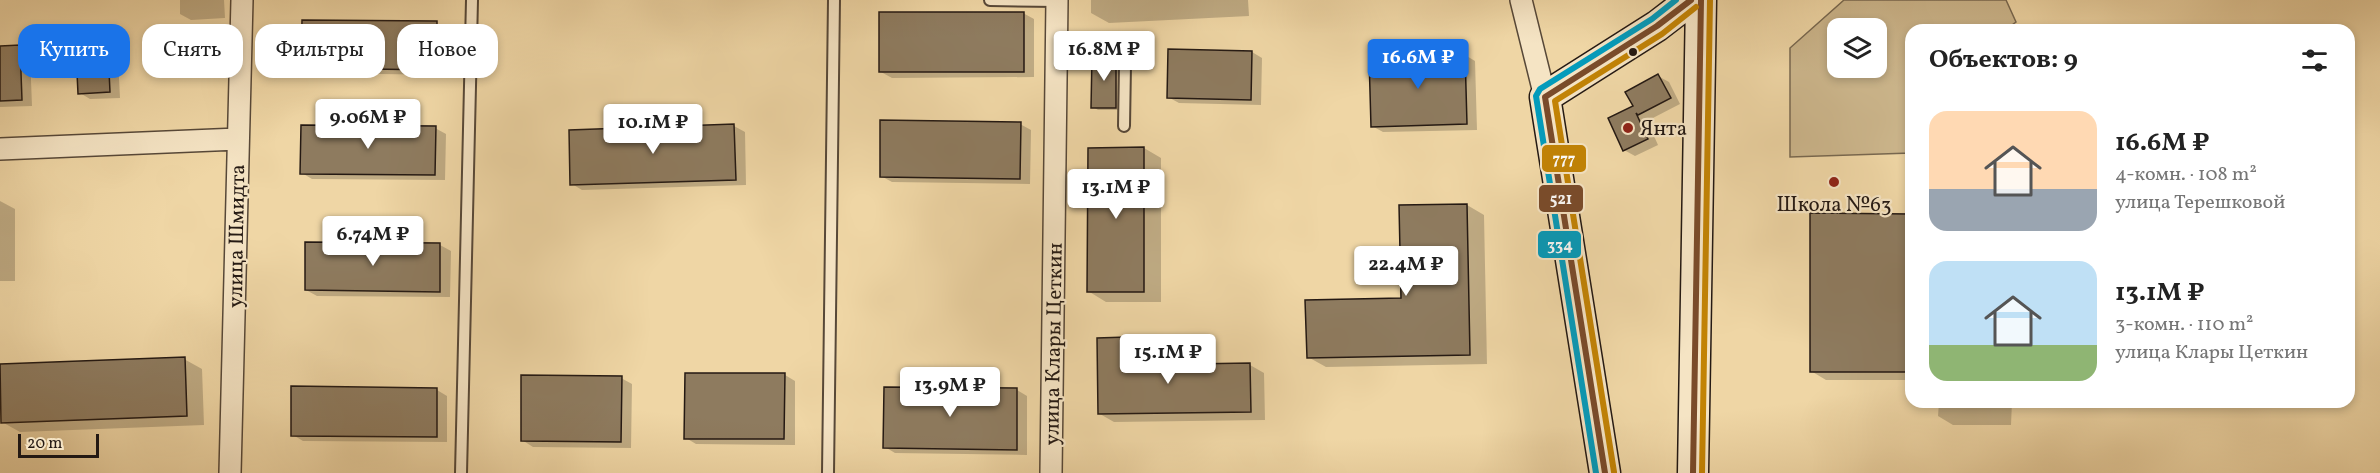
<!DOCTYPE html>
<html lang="ru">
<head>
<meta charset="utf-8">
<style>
  :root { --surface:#fff; --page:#f2f2f2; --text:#222; --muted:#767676; --accent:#1a73e8 }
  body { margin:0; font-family:Vollkorn,serif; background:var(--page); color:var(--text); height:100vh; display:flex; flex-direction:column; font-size:22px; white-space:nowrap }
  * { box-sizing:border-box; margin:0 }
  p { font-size:20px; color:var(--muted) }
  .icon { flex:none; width:33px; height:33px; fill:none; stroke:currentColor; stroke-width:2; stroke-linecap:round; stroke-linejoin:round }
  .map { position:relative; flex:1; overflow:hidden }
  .drawer { position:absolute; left:1905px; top:24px; width:450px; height:384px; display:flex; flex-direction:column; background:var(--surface); border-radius:18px; box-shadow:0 3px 9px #0003 }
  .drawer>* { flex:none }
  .top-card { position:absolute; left:18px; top:24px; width:570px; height:54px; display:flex; gap:12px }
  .controls { position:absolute; left:1827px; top:18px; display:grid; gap:12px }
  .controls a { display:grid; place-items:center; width:60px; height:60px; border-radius:12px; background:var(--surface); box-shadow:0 3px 9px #0003; font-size:30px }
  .scale { position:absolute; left:18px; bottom:15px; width:81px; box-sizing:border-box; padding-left:6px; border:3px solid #241913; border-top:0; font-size:16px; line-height:21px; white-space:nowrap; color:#241913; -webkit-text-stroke:4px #f5e4c4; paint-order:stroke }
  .price { position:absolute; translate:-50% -51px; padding:0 14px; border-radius:6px; background:#fff; color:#222; font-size:20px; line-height:39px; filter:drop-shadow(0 2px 3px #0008) }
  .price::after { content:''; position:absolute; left:50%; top:36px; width:18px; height:14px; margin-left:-9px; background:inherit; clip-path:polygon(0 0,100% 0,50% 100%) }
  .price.current { background:var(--accent); color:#fff }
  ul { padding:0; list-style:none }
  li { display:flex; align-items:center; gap:18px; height:150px; padding:0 24px }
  li span { display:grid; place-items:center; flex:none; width:168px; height:120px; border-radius:18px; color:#555 }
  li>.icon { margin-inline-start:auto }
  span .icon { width:72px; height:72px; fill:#fffc; stroke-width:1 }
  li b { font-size:26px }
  h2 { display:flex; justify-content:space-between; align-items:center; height:72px; padding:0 24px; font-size:26px }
  .pill { padding:0 21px; border-radius:18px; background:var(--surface); box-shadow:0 3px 9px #0003; font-size:21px; line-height:54px }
  .pill.current { background:var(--accent); color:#fff }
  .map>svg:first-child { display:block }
  .green { fill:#ccb68c; stroke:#786850; stroke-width:1.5; fill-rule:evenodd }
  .shadow { fill:#0003 }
  .building { fill:#8e7b5f; stroke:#241913; stroke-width:1.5 }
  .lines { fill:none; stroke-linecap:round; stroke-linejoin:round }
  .lane-casing { stroke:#574838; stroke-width:14 }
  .street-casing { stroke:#574838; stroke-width:24 }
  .secondary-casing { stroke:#241913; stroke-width:33 }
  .lane { stroke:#f5e4c4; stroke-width:10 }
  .street { stroke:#f5e4c4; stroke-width:21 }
  .secondary { stroke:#f5e4c4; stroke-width:30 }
  .bus-1-casing { stroke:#f5e4c4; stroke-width:10 }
  .bus-2-casing { stroke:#f5e4c4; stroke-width:10 }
  .bus-3-casing { stroke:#f5e4c4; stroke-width:10 }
  .bus-1 { stroke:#7a4b2a; stroke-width:6 }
  .bus-2 { stroke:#c28305; stroke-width:6 }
  .bus-3 { stroke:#049bbb; stroke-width:6 }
  .bus-dot { fill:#241913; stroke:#f5e4c4; stroke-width:2 }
  .poi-dot { fill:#8f2418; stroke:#f5e4c4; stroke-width:2 }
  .labels { text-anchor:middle; stroke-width:4.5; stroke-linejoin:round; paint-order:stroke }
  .poi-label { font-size:21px; fill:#241913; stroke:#f5e4c4; text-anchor:start }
  .street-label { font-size:21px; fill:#241913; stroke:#f5e4c4 }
  .line-badge { stroke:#f5e4c4; stroke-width:2 }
  .badge-label { font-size:16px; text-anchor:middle; font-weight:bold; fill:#fff }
</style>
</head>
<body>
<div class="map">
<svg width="2380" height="473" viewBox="0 0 2380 473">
  <rect width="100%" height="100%" fill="#efd6a5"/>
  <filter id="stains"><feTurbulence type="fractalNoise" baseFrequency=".00333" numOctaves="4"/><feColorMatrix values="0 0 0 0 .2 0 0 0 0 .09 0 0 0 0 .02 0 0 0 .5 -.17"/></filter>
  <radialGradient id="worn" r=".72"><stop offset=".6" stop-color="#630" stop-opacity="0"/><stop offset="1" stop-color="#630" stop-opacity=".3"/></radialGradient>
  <!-- green -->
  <path class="green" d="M1844 0H2006L2016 22 2005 30H1911V153L1790 157V48ZM1838 28H1876V68H1838Z"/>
  <!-- shadow -->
  <path class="shadow" d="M180 0H224L225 18 191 20 180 14Z
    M1091 0H1248L1249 16 1109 23 1091 13Z
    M1023 13 1034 19V77L892 78 881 72Z
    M436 23 447 29V75L313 73 303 67Z
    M19 46 30 53 32 106 0 107V47Z
    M108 52 118 58 120 98 90 99 80 93Z
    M1252 52 1262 58 1261 105 1179 103 1168 97Z
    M1465 55 1475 61 1477 130 1383 132 1372 126Z
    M1094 58H1116L1121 61V110H1098L1093 107Z
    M1658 76 1669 82 1680 104 1649 120 1646 118 1658 145 1635 156 1624 150 1635 107Z
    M1020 124 1031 130 1030 184 892 182 881 176Z
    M734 126 745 132 746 185 582 190 572 184Z
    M435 128 446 134 445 180 312 179 302 173Z
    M1144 148 1161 158V302H1106L1088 291Z
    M0 201 15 209V281H0Z
    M1467 205 1484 215 1487 364 1326 367 1308 357 1403 299Z
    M1911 215V380H1826L1811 371Z
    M440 245 451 251 450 297 317 296 306 290Z
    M1127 338 1141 347 1142 366 1250 365 1264 373 1265 420 1114 422 1100 414Z
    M184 359 202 369 204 425 20 432 2 422Z
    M785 375 795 381V445L696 444 686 438Z
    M621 378 632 384 631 448 533 447 522 440Z
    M437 390 447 396V442L303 441 293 435Z
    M1017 390 1027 396V455L895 453 885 447Z
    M1939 402H2012L2011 425H1953L1938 416Z"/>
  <!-- building -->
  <path class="building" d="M879 12H1024V72H879Z
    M302 20 437 21V70L301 68Z
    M20 45 22 100 0 101V46Z
    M1168 49 1252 51 1251 100 1167 98Z
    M108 50 110 92 78 94 76 51Z
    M1465 53 1467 124 1371 127 1369 56Z
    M1092 56 1116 57V108H1091Z
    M1658 74 1671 98 1638 115 1636 113 1648 139 1623 151 1608 118 1633 106 1625 92Z
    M880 120 1021 122 1020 179 880 177Z
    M734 124 736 180 570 185 569 130Z
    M301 125 436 126 435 175 300 174Z
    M1144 147V292H1087L1088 148Z
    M1467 204 1470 355 1307 358 1305 300 1401 298 1399 205Z
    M1810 213 1911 214V372H1810Z
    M305 242 440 243V292L305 290Z
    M1127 337 1128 365 1250 363 1251 412 1098 414 1097 338Z
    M185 357 187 416 1 423 0 364Z
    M685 373H785L784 439H684Z
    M521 375 622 376 621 442 521 441Z
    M291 386 437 388V437L291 436Z
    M884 387 1017 388V450L883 448Z"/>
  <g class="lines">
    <defs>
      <path id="lane" d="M990 0 1057 1
        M1124 126 1125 65
        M461 473 472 0
        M828 473 834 0"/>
      <path id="street" d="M1521 0 1545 97
        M0 149 238 139
        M230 473 242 0
        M1051 473 1057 0"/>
      <path id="secondary" d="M1605 473 1545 97 1657 26 1691 0
        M1693 473 1701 0"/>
    </defs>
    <!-- lane casing -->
    <use href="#lane" class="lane-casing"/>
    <!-- street casing -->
    <use href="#street" class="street-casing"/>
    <!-- secondary casing -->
    <use href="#secondary" class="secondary-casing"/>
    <!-- lane -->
    <use href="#lane" class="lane"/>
    <!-- street -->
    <use href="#street" class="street"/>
    <!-- secondary -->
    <use href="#secondary" class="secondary"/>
    <defs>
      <path id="bus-1" d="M1605 473 1545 97 1657 26 1691 0
        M1693 473 1701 0"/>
      <path id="bus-2" d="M1614 472 1555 101 1662 34 1696 7
        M1702 473 1710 0"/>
      <path id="bus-3" d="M1596 473 1536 96 1540 89 1652 19 1676 0"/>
    </defs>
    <!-- bus-1 casing -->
    <use href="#bus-1" class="bus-1-casing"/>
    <!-- bus-2 casing -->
    <use href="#bus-2" class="bus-2-casing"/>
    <!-- bus-3 casing -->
    <use href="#bus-3" class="bus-3-casing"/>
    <!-- bus-1 -->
    <use href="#bus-1" class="bus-1"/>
    <!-- bus-2 -->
    <use href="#bus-2" class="bus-2"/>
    <!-- bus-3 -->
    <use href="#bus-3" class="bus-3"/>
  </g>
  <!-- markers -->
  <circle class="bus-dot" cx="1633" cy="52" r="5"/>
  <g class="poi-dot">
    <circle cx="1628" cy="128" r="6"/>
    <circle cx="1834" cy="182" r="6"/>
  </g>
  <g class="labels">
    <!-- poi labels -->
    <g class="poi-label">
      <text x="1640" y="135">Янта</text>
      <text x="1834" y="211" text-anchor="middle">Школа №63</text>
    </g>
    <!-- street labels -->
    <g class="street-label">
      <text transform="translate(236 236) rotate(-89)" y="7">улица Шмидта</text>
      <text transform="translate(1053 344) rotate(-89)" y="7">улица Клары Цеткин</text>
    </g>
  </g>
  <g class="line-badge">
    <rect x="1541" y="144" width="46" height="29" rx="6" fill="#c28305"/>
    <rect x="1538" y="184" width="46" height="29" rx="6" fill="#7a4b2a"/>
    <rect x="1537" y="230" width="45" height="29" rx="6" fill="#049bbb"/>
  </g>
  <g class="badge-label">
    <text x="1564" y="164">777</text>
    <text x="1561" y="204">521</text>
    <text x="1560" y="250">334</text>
  </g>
  <rect width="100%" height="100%" filter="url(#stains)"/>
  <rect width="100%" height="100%" fill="url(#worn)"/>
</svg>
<div class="controls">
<a><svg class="icon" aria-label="layers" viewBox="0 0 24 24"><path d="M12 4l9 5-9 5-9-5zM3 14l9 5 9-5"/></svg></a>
</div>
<div class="scale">20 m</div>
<b class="price" style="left:1104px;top:82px">16.8M ₽</b>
<b class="price current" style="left:1418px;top:90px">16.6M ₽</b>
<b class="price" style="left:368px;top:150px">9.06M ₽</b>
<b class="price" style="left:653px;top:155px">10.1M ₽</b>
<b class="price" style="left:1116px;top:220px">13.1M ₽</b>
<b class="price" style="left:373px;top:267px">6.74M ₽</b>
<b class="price" style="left:1406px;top:297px">22.4M ₽</b>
<b class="price" style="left:1168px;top:385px">15.1M ₽</b>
<b class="price" style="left:950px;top:418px">13.9M ₽</b>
<div class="top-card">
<a class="pill current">Купить</a>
<a class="pill">Снять</a>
<a class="pill">Фильтры</a>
<a class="pill">Новое</a>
</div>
<section class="drawer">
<h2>Объектов: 9<svg class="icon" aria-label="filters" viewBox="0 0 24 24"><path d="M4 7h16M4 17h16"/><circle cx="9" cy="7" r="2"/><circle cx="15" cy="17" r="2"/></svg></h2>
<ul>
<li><span style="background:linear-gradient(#ffd9b3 65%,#9aa5b1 0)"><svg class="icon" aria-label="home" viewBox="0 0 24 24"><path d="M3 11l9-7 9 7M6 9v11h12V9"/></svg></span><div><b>16.6M ₽</b><p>4-комн. · 108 m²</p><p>улица Терешковой</p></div></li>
<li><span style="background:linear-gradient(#bfe0f5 70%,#8fb573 0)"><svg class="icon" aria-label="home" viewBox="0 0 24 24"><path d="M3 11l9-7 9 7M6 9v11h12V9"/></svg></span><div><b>13.1M ₽</b><p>3-комн. · 110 m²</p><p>улица Клары Цеткин</p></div></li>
</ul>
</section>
</div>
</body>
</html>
